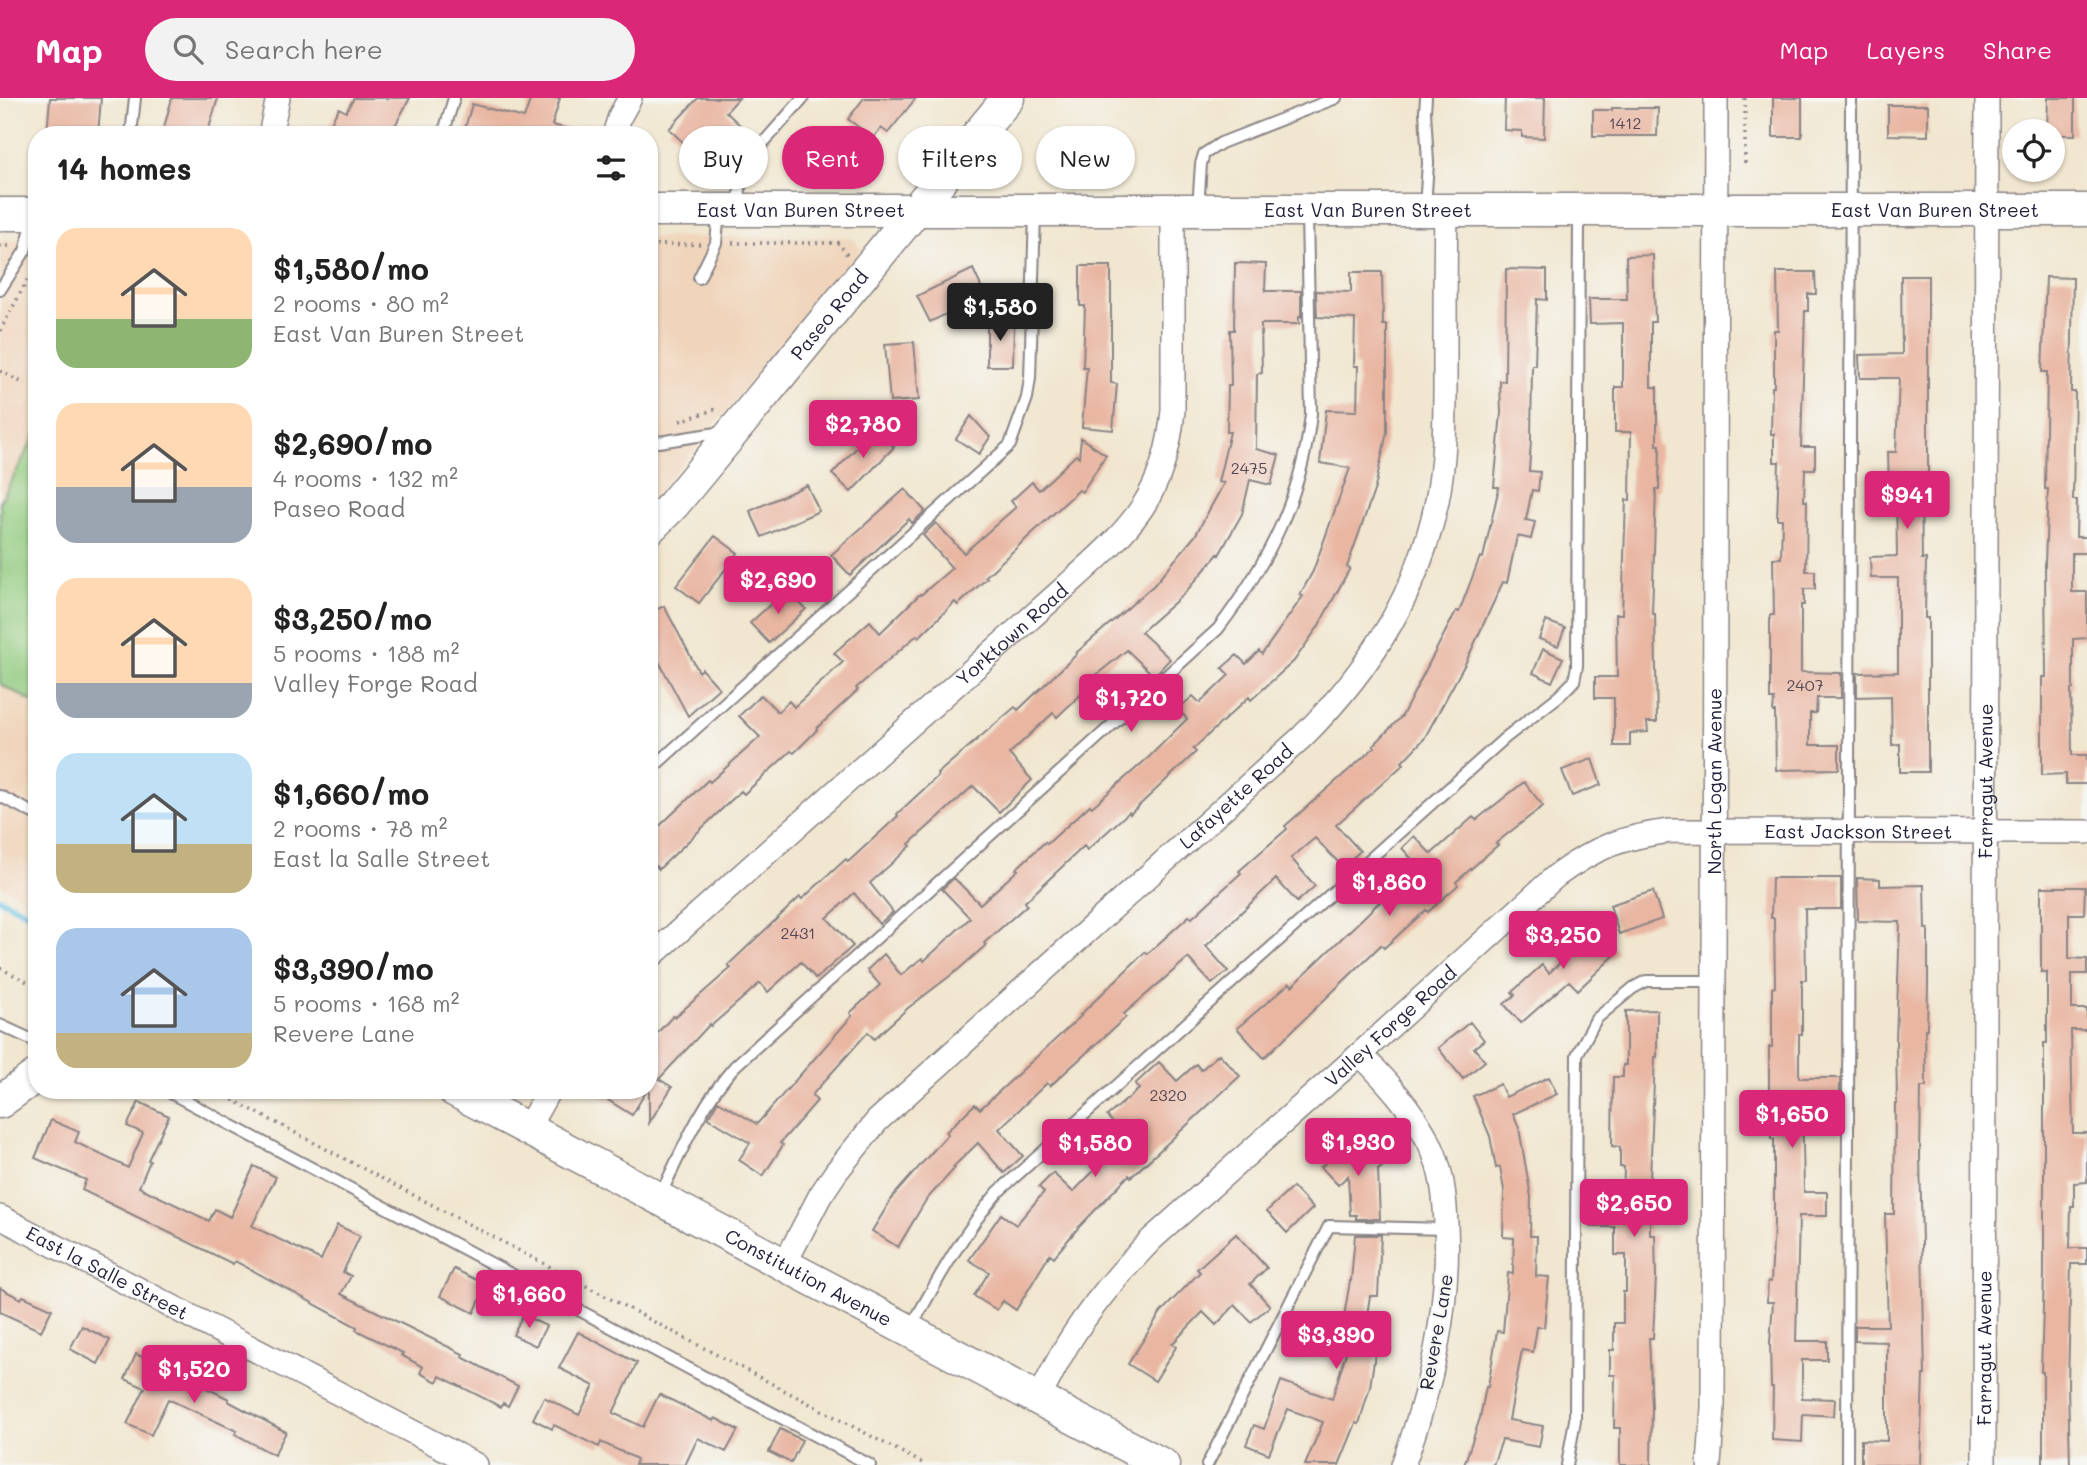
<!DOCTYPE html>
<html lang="en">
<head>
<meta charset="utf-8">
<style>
  :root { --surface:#fff; --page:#f2f2f2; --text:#222; --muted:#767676; --accent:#db2777 }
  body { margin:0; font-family:Mali,sans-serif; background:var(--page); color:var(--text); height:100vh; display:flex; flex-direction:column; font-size:26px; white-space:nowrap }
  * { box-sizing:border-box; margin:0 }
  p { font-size:23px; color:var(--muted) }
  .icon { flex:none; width:38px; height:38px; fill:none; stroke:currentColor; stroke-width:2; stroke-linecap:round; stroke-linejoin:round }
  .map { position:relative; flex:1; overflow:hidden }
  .sheet { position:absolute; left:28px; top:28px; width:630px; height:973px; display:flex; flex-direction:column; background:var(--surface); border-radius:28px; box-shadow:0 2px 5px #0004 }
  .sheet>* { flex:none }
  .top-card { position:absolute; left:679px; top:28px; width:665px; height:63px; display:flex; gap:14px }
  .controls { position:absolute; left:2002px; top:21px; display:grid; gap:14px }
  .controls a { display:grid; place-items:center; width:63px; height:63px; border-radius:50%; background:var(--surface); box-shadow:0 2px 5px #0004; font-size:35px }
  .price { position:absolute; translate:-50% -60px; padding:0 16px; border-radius:7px; background:var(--accent); color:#fff; font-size:23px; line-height:46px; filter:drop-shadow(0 2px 4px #0008) }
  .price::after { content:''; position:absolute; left:50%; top:42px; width:21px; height:16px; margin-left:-10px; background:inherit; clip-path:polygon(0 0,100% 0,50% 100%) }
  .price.selected { background:#222; color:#fff }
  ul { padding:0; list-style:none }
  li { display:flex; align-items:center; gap:21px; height:175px; padding:0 28px }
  li span { display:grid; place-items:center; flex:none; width:196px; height:140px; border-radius:21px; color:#555 }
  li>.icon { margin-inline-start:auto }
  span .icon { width:84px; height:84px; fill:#fffc; stroke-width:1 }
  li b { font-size:30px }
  h2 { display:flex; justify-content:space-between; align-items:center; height:84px; padding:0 28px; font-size:30px }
  .chip { padding:0 24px; border-radius:32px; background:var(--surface); box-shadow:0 2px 5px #0004; font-size:24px; line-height:63px }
  .chip.selected { background:var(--accent); color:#fff }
  header { display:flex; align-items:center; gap:42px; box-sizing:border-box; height:98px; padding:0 35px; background:var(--accent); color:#fff }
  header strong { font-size:33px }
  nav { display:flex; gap:38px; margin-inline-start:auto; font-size:24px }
  .search { width:490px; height:63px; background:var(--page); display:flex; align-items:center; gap:18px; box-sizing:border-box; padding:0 24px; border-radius:38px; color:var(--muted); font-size:26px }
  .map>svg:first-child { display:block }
  .built { fill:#f0d5bc }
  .green { fill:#91ca7e; stroke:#5a765c; stroke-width:2 }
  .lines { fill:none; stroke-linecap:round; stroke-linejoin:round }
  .stream { stroke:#68c1e6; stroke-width:6 }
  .building { fill:#e9b6a2 }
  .lane-casing { stroke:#8a8485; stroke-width:14 }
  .street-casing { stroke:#8a8485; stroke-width:26 }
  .secondary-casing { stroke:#8a8485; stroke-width:35 }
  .path { stroke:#8a8485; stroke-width:3.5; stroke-dasharray:2 5; stroke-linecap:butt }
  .lane { stroke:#fff; stroke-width:10 }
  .street { stroke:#fff; stroke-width:23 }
  .secondary { stroke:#fff; stroke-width:32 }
  .labels { text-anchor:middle; stroke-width:5; stroke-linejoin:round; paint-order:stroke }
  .number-label { font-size:16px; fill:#544755 }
  .street-label { font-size:19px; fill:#22223b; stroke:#f6f6f2 }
</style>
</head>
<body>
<header>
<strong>Map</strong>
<div class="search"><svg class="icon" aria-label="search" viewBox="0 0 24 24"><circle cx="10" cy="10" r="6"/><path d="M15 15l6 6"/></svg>Search here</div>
<nav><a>Map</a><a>Layers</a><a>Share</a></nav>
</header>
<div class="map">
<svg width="2087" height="1367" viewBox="0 0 2087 1367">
  <rect width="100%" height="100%" fill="#f6f6f2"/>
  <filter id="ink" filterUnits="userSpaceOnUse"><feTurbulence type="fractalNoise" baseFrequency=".0143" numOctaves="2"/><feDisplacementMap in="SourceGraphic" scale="14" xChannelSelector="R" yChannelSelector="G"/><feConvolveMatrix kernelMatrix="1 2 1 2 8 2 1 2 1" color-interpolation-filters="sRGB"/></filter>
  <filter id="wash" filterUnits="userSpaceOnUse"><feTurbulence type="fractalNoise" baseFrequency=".00686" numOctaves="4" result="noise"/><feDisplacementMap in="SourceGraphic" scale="28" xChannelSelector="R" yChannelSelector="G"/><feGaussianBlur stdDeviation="1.57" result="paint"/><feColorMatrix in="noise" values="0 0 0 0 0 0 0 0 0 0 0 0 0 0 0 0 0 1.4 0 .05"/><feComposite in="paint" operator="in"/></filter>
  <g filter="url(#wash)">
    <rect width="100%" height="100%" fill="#f1e6cf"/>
    <!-- built -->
    <path class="built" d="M649 139H842L855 142 861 151 855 160 649 405Z
      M37 142V807L0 787V143Z"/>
    <!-- green -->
    <path class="green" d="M37 334V606L0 586V404Z"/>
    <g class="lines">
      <!-- stream -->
      <path class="stream" d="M0 801 37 820"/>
    </g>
    <g id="blocks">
      <!-- building -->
      <path class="building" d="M50 0H101L98 37H47Z
        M172 0H218L207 37H162Z
        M354 0H410L390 37H324L339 10 346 14Z
        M531 0H560L552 27 569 31 568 37H463L472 6 524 20Z
        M698 0H739L726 14 741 28 719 50 702 34 688 49 669 31Z
        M864 0H916L888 35 881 30 873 40 848 21Z
        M1505 0H1545L1544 40 1522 39V33L1504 32Z
        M1773 0H1802V39H1773Z
        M2048 0H2075V37H2053V33H2047Z
        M1888 7H1928V38L1888 37Z
        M1612 10H1658L1657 38H1593V12H1612Z
        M1653 157 1655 224H1651V289H1657V347H1660L1659 391H1656L1652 516H1655L1657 624H1647L1648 634 1630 635V648H1614V600H1595V579H1617L1616 516H1622L1626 402H1630L1631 334H1615V289H1623V225L1590 226 1589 201H1627L1626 158Z
        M1235 165 1266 166 1265 193H1301V219H1299V226H1261L1262 275 1257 276 1256 351 1279 357 1271 387 1250 382 1242 416 1219 457 1218 456 1184 496 1141 534 1170 561 1154 578 1127 552 1095 578 1097 581 1057 619 1053 615 1009 656 1032 682 999 714 973 688 909 746 911 748 870 785 893 814 879 826 854 795 827 820 853 848 816 881 801 864 768 894 760 885 711 928 710 926 659 981 672 989 649 1025V944L673 918 675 919 731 870 728 867 800 799 802 801 846 761 848 764 898 718 897 716 938 678 937 676 1015 609 1018 612 1077 556 1076 555 1154 487 1195 438 1224 385 1218 384 1230 334H1227L1228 288H1231L1230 232H1234Z
        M1080 168H1111V285L1117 286 1113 332 1082 329 1087 269H1083L1085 208H1080Z
        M973 171 985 197 930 224 917 198Z
        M1506 171 1547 172V202L1537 201 1535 267H1532L1531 343 1529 373 1540 374 1538 393 1532 392 1526 422 1535 424 1531 441 1517 438 1507 485 1503 484 1466 564 1424 641 1402 664 1404 666 1336 727 1360 753 1343 769 1315 740 1291 760 1315 788 1297 804 1276 781 1206 848 1228 873 1212 886 1188 860 1124 916 1126 919 1050 988 1047 985 999 1031 1023 1058 1004 1075 978 1045 953 1069 955 1070 926 1102 898 1149 872 1133 894 1097 948 1036 946 1034 975 1006 980 1011 1081 918 1080 917 1145 854 1147 856 1189 818 1192 820 1241 775 1239 773 1287 731 1285 728 1375 649 1373 648 1402 618 1456 513 1459 514 1480 459 1483 460 1499 389H1494L1501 315 1500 283H1505Z
        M1351 174H1382L1383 227H1387V334L1375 390 1347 469 1350 470 1318 529 1294 563 1251 602 1249 599 1193 651 1196 654 1130 716 1129 714 1087 752 1084 748 1025 804 1027 807 984 845 986 847 959 871 908 910 874 941 868 934 812 997 817 1003 780 1045 783 1047 763 1078 739 1062 750 1045 708 1020 718 1003 757 1026 852 918 850 915 880 887 867 872 884 856 901 877 922 860 924 863 970 820 942 791 954 780 980 806 1018 772 1016 771 1045 744 1047 746 1090 707 1092 709 1149 659 1187 621 1178 611 1193 598 1200 605 1229 577 1222 570 1237 557 1246 566 1259 553 1262 556 1303 498 1300 497 1313 473 1350 370 1320 365 1326 312 1357 313 1358 268H1354L1355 221 1317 219 1316 193 1351 194Z
        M1777 174H1815L1816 196H1808V213H1805L1801 349H1815V371H1805L1804 403H1807L1806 473H1815V491H1804V507H1801V574L1841 575V600H1817L1816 615H1810V647H1839V671L1776 672 1775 614H1773L1774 601H1770V517H1774L1773 460H1781L1782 421H1777L1779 364H1774V336H1771L1772 289H1774V232H1778Z
        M1901 178H1928V390H1921L1922 461H1926L1925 520H1928V674H1900V646L1892 647 1891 598 1857 599V575L1898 574V480H1871L1870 459 1897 458 1896 391H1889L1888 354H1896L1899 280H1860L1859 257 1902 256Z
        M2046 179 2073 180 2071 294H2075L2073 402H2077L2076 439H2087V455H2072V494H2087V540L2073 541V591H2071L2072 657H2087V686H2066V676L2042 677V579H2046L2045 465 2048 391H2045L2047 274H2042Z
        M987 222H1014L1013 268H987Z
        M914 244 919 302 890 304 885 246Z
        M971 318 990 339 979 356 956 341Z
        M874 331 894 349 851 394 832 376Z
        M1081 340 1106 357 1082 394 1079 392 985 479 987 480 958 507 955 504 919 539 917 537 856 590 858 592 816 631 817 632 794 655 791 653 744 696 741 693 659 771 649 761V738L708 682 710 684 760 639 739 618 761 597 778 614 789 603 794 609 843 564 834 555 870 523 880 535 920 496 921 497 952 470 923 437 936 425 964 455 1016 409 1011 403 1032 384 1039 392 1076 357 1079 359Z
        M807 387 819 413 762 439 750 413Z
        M905 391 925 413 912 425 909 421 850 477 831 457Z
        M715 438 738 455 699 505 676 488Z
        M786 492 806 511 769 545 750 525Z
        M664 508 699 574 702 571 719 590 688 618 649 545V515Z
        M1546 523 1565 530 1558 548 1539 541Z
        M1543 551 1563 560 1552 584 1533 575Z
        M1592 661 1601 687 1572 698 1562 672Z
        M1524 684 1543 708 1496 745 1498 747 1456 784 1458 787 1428 814 1426 812 1384 850 1381 847 1264 960 1237 930 1290 885 1292 888 1389 795 1396 803 1425 776 1402 750 1414 738 1431 756 1473 719 1476 722Z
        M1772 780H1841V811H1805L1806 882H1802V936H1799V980H1840V1000L1802 999 1804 1094H1827V1118H1799L1796 1243H1827V1262H1802V1300L1835 1301 1834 1318 1803 1316 1802 1344 1772 1342 1773 1289H1771L1770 1244 1773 1204H1767L1768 1183 1771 1184 1774 1125V1041H1771V995H1769V949H1772V890L1775 889 1774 820H1771Z
        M1857 780 1880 781V788L1924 787 1925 831H1928V887L1927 931H1925L1926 989H1921L1920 1058 1925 1277H1923L1920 1367H1861V1342L1887 1343V1244L1855 1243V1228H1888L1885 1116H1894L1895 1006H1897L1896 943 1900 824 1858 823Z
        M2041 789H2085L2084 816H2069V860L2087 861V876H2072V911H2087V932H2071L2073 1035H2087V1084L2074 1085V1108H2071L2070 1150H2087V1166H2071L2068 1286 2070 1367H2043V1274H2041L2044 1176V945H2047V874H2041Z
        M1653 793 1662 821 1619 836 1610 807Z
        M1587 821 1618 854 1578 892 1569 883 1521 925 1504 906 1515 897 1512 894 1542 867 1549 875 1573 853 1564 843Z
        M1657 912V959H1655L1650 1081V1137H1655L1656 1179 1653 1240H1649L1652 1310 1651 1367H1620V1330H1614L1615 1277H1610V1252H1614V1225H1623V1194H1626V1157H1615V1129H1590V1107H1623L1624 1069H1620V1049L1612 1048 1613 979H1623V967H1626V913Z
        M1470 924 1484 942 1474 950 1485 963 1463 981 1438 950Z
        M1219 956 1240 978 1131 1079 1129 1077 1078 1130 1054 1159 1050 1156 1016 1212 1003 1203 997 1212 974 1198 989 1174 969 1162 1001 1116 1016 1127 1044 1094 1039 1089 1053 1075 1073 1094 1126 1040 1107 1018 1139 991 1135 986 1159 964 1177 983 1196 966 1201 972Z
        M1549 979 1557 996 1513 1016 1519 1030 1531 1099 1530 1138H1537L1536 1178 1549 1179 1544 1229H1537L1533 1254 1522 1252 1509 1322 1543 1328 1539 1349 1502 1342 1493 1367H1464L1480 1320 1486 1289H1488L1497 1233 1503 1234 1508 1175 1513 1176 1514 1140 1503 1139 1504 1092 1500 1069 1496 1070 1490 1038 1473 998 1500 986 1506 999Z
        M592 992H647L632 1017Z
        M139 1004 169 1018 148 1062 150 1063 139 1089 209 1123 215 1111 230 1119 254 1068 276 1079 252 1128 321 1162 337 1127 360 1138 343 1174 351 1178 341 1196 463 1256 462 1259 518 1288 508 1308 503 1305 501 1309 440 1278 437 1284 420 1275 423 1269 401 1257 403 1255 356 1232 357 1229 235 1163 233 1166 82 1092 86 1082 35 1060 51 1022 79 1034 75 1044 128 1070 143 1035 127 1028Z
        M1355 1038 1383 1068 1378 1072 1380 1121H1356V1117H1350L1348 1078 1338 1087 1321 1069Z
        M1293 1089 1313 1110 1287 1135 1267 1113Z
        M1236 1136 1267 1170 1250 1186 1270 1208 1251 1224 1235 1207 1216 1227 1203 1214 1172 1246 1176 1249 1155 1283 1128 1266 1161 1214 1200 1174 1197 1171Z
        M1355 1137H1381L1378 1198H1370L1364 1235 1378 1237 1370 1289 1359 1326 1356 1325 1339 1367H1305L1323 1324 1288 1311 1269 1356 1246 1347 1254 1327 1264 1331 1281 1283 1332 1301 1348 1248 1339 1247 1350 1183H1351Z
        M454 1171 487 1187 474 1215 440 1198Z
        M0 1190 21 1201 23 1198 52 1211 41 1233 0 1214Z
        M523 1217 546 1228 536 1248 513 1237Z
        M82 1228 110 1242 98 1266 70 1251Z
        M578 1234 637 1265 613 1315 643 1329 659 1296 714 1323 715 1320 738 1332 726 1354 698 1340 685 1367H635L637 1361 601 1344 599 1349 554 1327 552 1331 533 1321 544 1299 579 1317 594 1288 559 1270Z
        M136 1256 229 1301 228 1303 286 1334 274 1357 235 1336 237 1333 168 1301 151 1337 127 1326 145 1290 125 1281Z
        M780 1331 802 1342 791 1365 769 1354Z"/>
    </g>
  </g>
  <g filter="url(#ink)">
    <use href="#blocks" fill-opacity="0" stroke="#8a8485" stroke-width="2"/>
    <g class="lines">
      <defs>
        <path id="lane" d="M131 37 135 0
          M443 37 454 0
          M739 109 741 70 803 0
          M1425 109 1428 65 1425 13 1426 0
          M1198 110 1201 66 1204 56 1221 45 1336 0
          M699 180 716 145 719 114
          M0 192 25 153 34 119
          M649 339 659 344 723 334
          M649 673 1010 347 1027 300 1030 280 1035 115
          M0 698 37 717
          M0 927 37 944
          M165 992 870 1367
          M660 1098C682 1052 701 1006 735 968L1218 531C1268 465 1302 399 1311 316L1307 116
          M910 1231C937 1183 962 1136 998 1094L1505 640 1559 598 1574 583 1577 568 1579 115
          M1207 1367 1329 1128 1446 1131
          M1567 1367 1575 1322 1577 957 1596 921 1633 890 1646 883H1713
          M1847 1367 1851 0"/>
        <g id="street">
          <path d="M270 37 278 0"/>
          <path d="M614 37 620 18 630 0"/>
          <path id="s1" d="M649 860 1062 492C1126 434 1165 404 1173 312V113"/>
          <path d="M1360 956C1387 983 1411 1010 1429 1044 1442 1070 1445 1099 1446 1127 1450 1210 1431 1290 1403 1367"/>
          <path d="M527 1031 549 992"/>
          <path id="s2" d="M0 1119 476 1367"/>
          <path id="s3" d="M784 1167 820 1098 836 1074 877 1023 1302 639C1368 574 1418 495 1437 403 1446 358 1445 312 1445 266 1445 214 1445 163 1446 112"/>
          <path id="s4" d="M1038 1302C1049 1281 1059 1259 1072 1239 1095 1203 1123 1171 1152 1141L1360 956 1556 778C1596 749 1622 739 1670 733L2087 734"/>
          <path id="s5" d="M1709 1367 1713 1310 1716 0"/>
          <path id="s6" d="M1984 1367 1987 0"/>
        </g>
        <g id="secondary">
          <path id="s7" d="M649 112H2087"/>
          <path d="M0 116H37"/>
          <path id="s8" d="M649 431 673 407 1008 0"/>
          <path id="s9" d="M454 992 1163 1367"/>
          <path d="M0 1004 37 977"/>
        </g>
      </defs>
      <!-- lane casing -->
      <use href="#lane" class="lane-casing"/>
      <!-- street casing -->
      <use href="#street" class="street-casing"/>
      <!-- secondary casing -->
      <use href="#secondary" class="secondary-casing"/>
      <!-- path -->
      <path class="path" d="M1745 65V0
        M732 145H839L847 157
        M649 147 700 146
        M0 148H12
        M0 233 29 179
        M0 273 25 286
        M680 323 719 310
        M0 870 37 889
        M214 992 926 1367"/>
      <!-- lane -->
      <use href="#lane" class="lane"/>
      <!-- street -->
      <use href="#street" class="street"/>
      <!-- secondary -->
      <use href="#secondary" class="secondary"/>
    </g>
  </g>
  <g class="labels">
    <!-- number labels -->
    <g class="number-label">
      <text x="1625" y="31">1412</text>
      <text x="1249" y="376">2475</text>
      <text x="1805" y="593">2407</text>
      <text x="798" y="841">2431</text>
      <text x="1168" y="1003">2320</text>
    </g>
    <!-- street labels -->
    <g class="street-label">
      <text dy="7" stroke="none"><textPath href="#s7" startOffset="152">East Van Buren Street</textPath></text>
      <text dy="7" stroke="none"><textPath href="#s7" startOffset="719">East Van Buren Street</textPath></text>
      <text dy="7" stroke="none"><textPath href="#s7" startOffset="1286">East Van Buren Street</textPath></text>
      <text dy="7" stroke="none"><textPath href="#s8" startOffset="280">Paseo Road</textPath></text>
      <text dy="7" stroke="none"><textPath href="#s1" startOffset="486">Yorktown Road</textPath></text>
      <text dy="7" stroke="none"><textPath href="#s6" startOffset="684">Farragut Avenue</textPath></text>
      <text dy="7" stroke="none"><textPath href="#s5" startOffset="684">North Logan Avenue</textPath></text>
      <text dy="7" stroke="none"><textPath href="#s3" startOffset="656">Lafayette Road</textPath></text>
      <text dy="7" stroke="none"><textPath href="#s4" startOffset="1054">East Jackson Street</textPath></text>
      <text dy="7" stroke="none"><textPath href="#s4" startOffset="518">Valley Forge Road</textPath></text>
      <text dy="7" stroke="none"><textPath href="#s2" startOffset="121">East la Salle Street</textPath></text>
      <text dy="7" stroke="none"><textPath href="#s9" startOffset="401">Constitution Avenue</textPath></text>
      <text transform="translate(1436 1234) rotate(-80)" y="7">Revere Lane</text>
      <text dy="7" stroke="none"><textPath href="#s6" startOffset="117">Farragut Avenue</textPath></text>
    </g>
  </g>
</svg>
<div class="controls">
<a><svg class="icon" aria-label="locate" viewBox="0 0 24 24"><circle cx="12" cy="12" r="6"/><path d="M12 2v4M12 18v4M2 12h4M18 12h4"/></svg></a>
</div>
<b class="price selected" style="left:1000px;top:245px">$1,580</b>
<b class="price" style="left:863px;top:362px">$2,780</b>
<b class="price" style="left:1907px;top:433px">$941</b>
<b class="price" style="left:778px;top:518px">$2,690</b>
<b class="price" style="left:1131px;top:636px">$1,720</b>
<b class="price" style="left:1389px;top:820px">$1,860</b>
<b class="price" style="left:1563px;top:873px">$3,250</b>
<b class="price" style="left:1792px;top:1052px">$1,650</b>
<b class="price" style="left:1358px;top:1080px">$1,930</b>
<b class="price" style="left:1095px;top:1081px">$1,580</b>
<b class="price" style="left:1634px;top:1141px">$2,650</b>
<b class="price" style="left:529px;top:1232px">$1,660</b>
<b class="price" style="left:1336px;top:1273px">$3,390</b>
<b class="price" style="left:194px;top:1307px">$1,520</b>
<div class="top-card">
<a class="chip">Buy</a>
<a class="chip selected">Rent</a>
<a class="chip">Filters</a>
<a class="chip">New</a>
</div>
<section class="sheet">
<h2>14 homes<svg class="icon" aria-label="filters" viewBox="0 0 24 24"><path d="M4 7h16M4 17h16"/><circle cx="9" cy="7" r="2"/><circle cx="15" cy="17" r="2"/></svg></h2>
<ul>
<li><span style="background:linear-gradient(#ffd9b3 65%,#8fb573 0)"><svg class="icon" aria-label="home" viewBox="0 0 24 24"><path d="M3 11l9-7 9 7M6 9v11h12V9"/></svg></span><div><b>$1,580/mo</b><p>2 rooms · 80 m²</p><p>East Van Buren Street</p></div></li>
<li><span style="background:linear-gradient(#ffd9b3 60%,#9aa5b1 0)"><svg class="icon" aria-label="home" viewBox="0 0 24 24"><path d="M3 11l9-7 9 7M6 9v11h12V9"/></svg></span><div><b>$2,690/mo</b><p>4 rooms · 132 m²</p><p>Paseo Road</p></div></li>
<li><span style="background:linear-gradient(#ffd9b3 75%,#9aa5b1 0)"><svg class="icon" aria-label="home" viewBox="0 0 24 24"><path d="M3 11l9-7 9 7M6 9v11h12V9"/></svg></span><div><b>$3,250/mo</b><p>5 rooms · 188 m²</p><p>Valley Forge Road</p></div></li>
<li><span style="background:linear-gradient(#bfe0f5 65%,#c2b280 0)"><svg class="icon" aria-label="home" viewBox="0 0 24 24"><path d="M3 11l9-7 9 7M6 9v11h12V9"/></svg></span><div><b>$1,660/mo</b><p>2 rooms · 78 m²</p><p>East la Salle Street</p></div></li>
<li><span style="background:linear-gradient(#a9c7e8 75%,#c2b280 0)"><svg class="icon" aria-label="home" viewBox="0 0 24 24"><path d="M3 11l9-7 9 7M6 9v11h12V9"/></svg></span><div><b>$3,390/mo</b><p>5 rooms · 168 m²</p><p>Revere Lane</p></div></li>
</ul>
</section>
</div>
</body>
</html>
